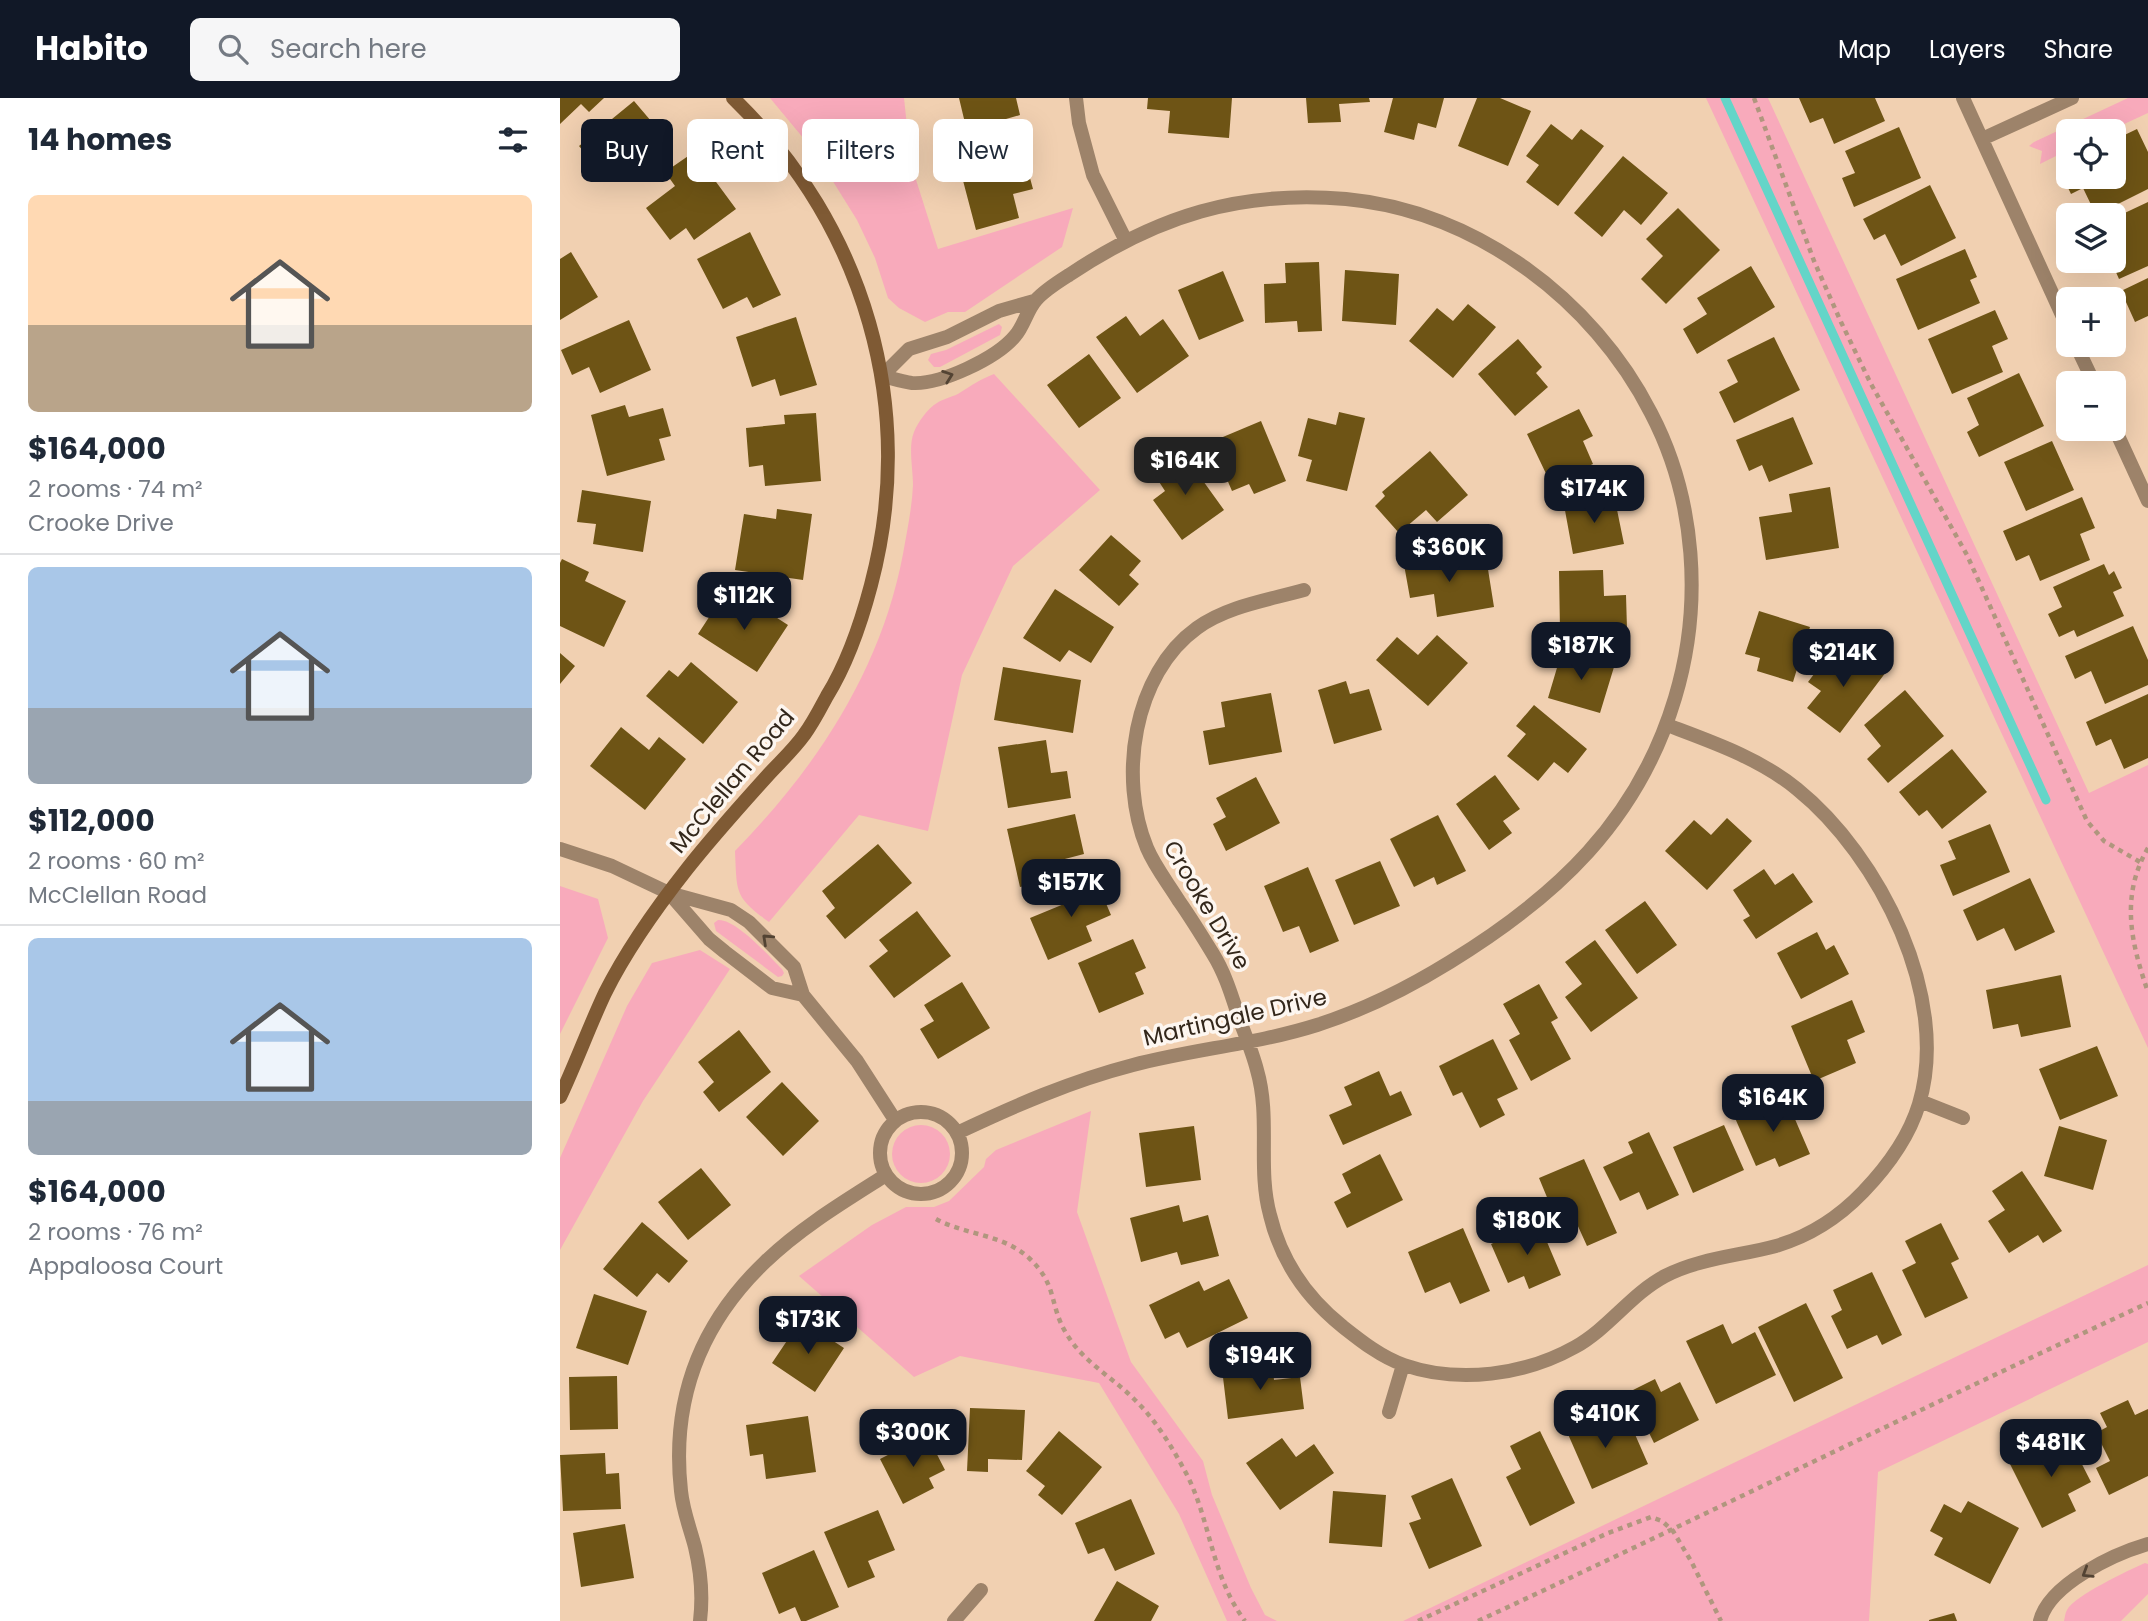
<!DOCTYPE html>
<html lang="en">
<head>
<meta charset="utf-8">
<style>
  :root { --surface:#fff; --page:#f6f6f7; --text:#1f2937; --muted:#747a83; --line:#e0e1e3; --accent:#111827 }
  body { margin:0; font-family:Poppins,sans-serif; background:var(--page); color:var(--text); height:100vh; display:flex; flex-direction:column; font-size:26px; white-space:nowrap }
  * { box-sizing:border-box; margin:0 }
  p { font-size:23px; color:var(--muted) }
  .icon { flex:none; width:38px; height:38px; fill:none; stroke:currentColor; stroke-width:2; stroke-linecap:round; stroke-linejoin:round }
  .map { position:relative; flex:1; overflow:hidden }
  .sheet { display:flex; flex-direction:column; background:var(--surface); width:560px }
  .sheet>* { flex:none }
  .hud { position:absolute; left:21px; top:21px; width:665px; height:63px; display:flex; gap:14px }
  .controls { position:absolute; left:1496px; top:21px; display:grid; gap:14px }
  .controls a { display:grid; place-items:center; width:70px; height:70px; border-radius:10px; background:var(--surface); box-shadow:0 7px 28px #0002; font-size:35px }
  .price { position:absolute; translate:-50% -60px; padding:0 16px; border-radius:14px; background:var(--accent); color:#fff; font-size:23px; line-height:46px; filter:drop-shadow(0 2px 4px #0008) }
  .price::after { content:''; position:absolute; left:50%; top:42px; width:21px; height:16px; margin-left:-10px; background:inherit; clip-path:polygon(0 0,100% 0,50% 100%) }
  .price.selected { background:#222; color:#fff }
  ul { padding:0; list-style:none }
  li { display:grid; align-content:center; gap:14px; height:371px; padding:0 28px }
  li+li { border-top:2px solid var(--line) }
  li span { display:grid; place-items:center; height:217px; border-radius:10px; color:#555 }
  li>.icon { margin-inline-start:auto }
  span .icon { width:126px; height:126px; fill:#fffc; stroke-width:1 }
  li b { font-size:30px }
  h2 { display:flex; justify-content:space-between; align-items:center; height:84px; padding:0 28px; font-size:30px }
  .tag { padding:0 24px; border-radius:10px; background:var(--surface); box-shadow:0 7px 28px #0002; font-size:24px; line-height:63px }
  .tag.selected { background:var(--accent); color:#fff }
  header { display:flex; align-items:center; gap:42px; box-sizing:border-box; height:98px; padding:0 35px; background:var(--accent); color:#fff }
  header strong { font-size:33px }
  nav { display:flex; gap:38px; margin-inline-start:auto; font-size:24px }
  .search { width:490px; height:63px; background:var(--page); display:flex; align-items:center; gap:18px; box-sizing:border-box; padding:0 24px; border-radius:10px; color:var(--muted); font-size:26px }
  main { display:flex; flex:1; min-height:0 }
  .map>svg:first-child { display:block }
  .green { fill:#f8aabb }
  .lines { fill:none; stroke-linecap:round; stroke-linejoin:round }
  .stream { stroke:#64d5c8; stroke-width:9 }
  .building { fill:#6e5415 }
  .path { stroke:#b0967e; stroke-width:4.5; stroke-dasharray:5 5; stroke-linecap:butt }
  .street { stroke:#9d836a; stroke-width:14 }
  .secondary { stroke:#7f5a34; stroke-width:14 }
  .oneway { stroke:#534333 }
  .labels { text-anchor:middle; stroke-width:7; stroke-linejoin:round; paint-order:stroke }
  .street-label { font-size:23px; fill:#33271b; stroke:#fdf6f0 }
</style>
</head>
<body>
<header>
<strong>Habito</strong>
<div class="search"><svg class="icon" aria-label="search" viewBox="0 0 24 24"><circle cx="10" cy="10" r="6"/><path d="M15 15l6 6"/></svg>Search here</div>
<nav><a>Map</a><a>Layers</a><a>Share</a></nav>
</header>
<main>
<section class="sheet">
<h2>14 homes<svg class="icon" aria-label="filters" viewBox="0 0 24 24"><path d="M4 7h16M4 17h16"/><circle cx="9" cy="7" r="2"/><circle cx="15" cy="17" r="2"/></svg></h2>
<ul>
<li><span style="background:linear-gradient(#ffd9b3 60%,#b9a48a 0)"><svg class="icon" aria-label="home" viewBox="0 0 24 24"><path d="M3 11l9-7 9 7M6 9v11h12V9"/></svg></span><div><b>$164,000</b><p>2 rooms · 74 m²</p><p>Crooke Drive</p></div></li>
<li><span style="background:linear-gradient(#a9c7e8 65%,#9aa5b1 0)"><svg class="icon" aria-label="home" viewBox="0 0 24 24"><path d="M3 11l9-7 9 7M6 9v11h12V9"/></svg></span><div><b>$112,000</b><p>2 rooms · 60 m²</p><p>McClellan Road</p></div></li>
<li><span style="background:linear-gradient(#a9c7e8 75%,#9aa5b1 0)"><svg class="icon" aria-label="home" viewBox="0 0 24 24"><path d="M3 11l9-7 9 7M6 9v11h12V9"/></svg></span><div><b>$164,000</b><p>2 rooms · 76 m²</p><p>Appaloosa Court</p></div></li>
</ul>
</section>
<div class="map">
<svg width="1588" height="1523" viewBox="0 0 1588 1523">
  <rect width="100%" height="100%" fill="#f1d0b1"/>
  <!-- green -->
  <path class="green" d="M210 0H344L351 66 378 151 513 110 502 149 405 214H388L365 224 339 210 328 200 315 160 297 122 254 53Z
    M1146 0H1208L1529 695 1588 667V950Z
    M1568 0H1588V15L1549 33H1508V52L1480 66 1482 53 1469 48 1474 44Z
    M439 226 442 229 440 237 380 269H374L368 262 371 256 386 252Z
    M434 276 540 392 453 468 402 577 368 733 299 717 209 824C174 799 177 794 175 753 257 669 321 572 343 456 347 433 352 410 353 387 353 371 348 348 354 334 358 324 368 310 377 305 384 300 394 299 401 294 412 287 421 281 434 276Z
    M0 788 38 801 48 840 0 936Z
    M158 822C176 821 209 858 222 871L224 875 222 878 218 879 156 833 154 825Z
    M140 852 170 871 83 1003 0 1152V1060L67 908 92 865Z
    M531 1013 517 1114 571 1264 643 1363 652 1397 691 1490 705 1517 717 1523H667L619 1416 539 1285 400 1258 354 1279 239 1178 312 1127 346 1109H374L389 1103 424 1069 426 1061 436 1052Z
    M332 1056a29 29 0 1 1 58 0a29 29 0 1 1-58 0Z
    M1588 1167V1244L1318 1374 1309 1523H843Z
    M1585 1465 1588 1466V1496L1561 1523H1504C1505 1519 1505 1515 1507 1512 1514 1498 1569 1472 1585 1465Z"/>
  <g class="lines">
    <!-- stream -->
    <path class="stream" d="M1165 0 1486 702"/>
  </g>
  <!-- building -->
  <path class="building" d="M0 0H44L29 14 21 6 0 26Z
    M399 0H456L460 17 446 21 450 37 410 46Z
    M588 0H672L669 40 608 35 610 13 587 11Z
    M746 0H809L810 4 779 6 781 24 748 25Z
    M833 0H884L876 30 858 25 854 42 824 34Z
    M917 0H940L971 13 948 68 898 48Z
    M1239 0H1315L1325 23 1274 46 1263 20 1250 25Z
    M74 3 108 43 68 76 61 67 46 80 19 48Z
    M991 26 1012 42 1021 31 1044 48 998 108 966 84 979 67 966 58Z
    M1339 29 1361 80 1294 109 1282 80 1295 75 1285 53Z
    M1577 31 1588 54V91L1536 117 1523 90 1511 96 1498 69 1508 64V79H1554V42Z
    M134 54 176 111 134 142 126 130 110 142 86 110 115 88 105 74Z
    M464 58 473 91 453 96 459 120 416 132 401 75Z
    M1063 58 1108 95 1081 127 1064 112 1042 139 1014 115Z
    M1370 87 1396 140 1341 168 1325 136 1314 142 1303 121Z
    M1588 104V168L1559 181 1551 163H1554V120Z
    M1118 110 1160 152 1106 206 1081 181 1103 158 1086 141Z
    M190 134 221 197 193 210 187 199 163 211 137 161Z
    M1405 151 1417 179 1410 182 1420 205 1358 232 1336 181Z
    M11 154 38 199 0 222V161Z
    M759 164 762 233 738 234 737 223 705 225 704 186 726 185 725 165Z
    M1191 168 1215 209 1137 256 1123 231 1147 216 1137 200Z
    M785 172 839 176 836 227 782 223Z
    M663 173 684 223 639 242 618 192Z
    M1588 180V218L1575 224 1561 193Z
    M908 206 936 229 893 280 849 243 877 210 893 223Z
    M1435 212 1448 241 1432 248 1443 274 1392 296 1368 241Z
    M566 218 580 238 603 221 629 258 577 295 536 239Z
    M236 219 257 287 220 298 215 281 192 289 176 239Z
    M69 222 91 272 40 295 29 269 12 277 1 252Z
    M1214 239 1240 292 1174 325 1159 294 1178 284 1167 262Z
    M958 241 982 269 976 275 988 289 955 318 918 276Z
    M529 256 561 300 519 330 487 287Z
    M1459 275 1484 328 1419 359 1407 334 1419 327 1407 300Z
    M65 307 69 319 103 310 111 338 99 341 105 362 47 378 31 317Z
    M1019 311 1033 338 1023 343 1033 366 991 386 967 336Z
    M779 314 805 320 787 393 746 383 752 362 738 358 748 320 776 327Z
    M256 315 261 383 205 388 203 367 189 369 186 330 225 326 224 317Z
    M1233 319 1253 366 1209 384 1202 367 1189 373 1176 342Z
    M701 323 726 383 694 396 689 386 672 393 651 344Z
    M1492 343 1514 392 1466 413 1444 364Z
    M870 353 908 397 877 424 866 412 839 435 815 408 825 398 822 394Z
    M623 355 664 412 622 442 593 402 605 393 594 376Z
    M1270 389 1279 450 1206 462 1199 419 1232 414 1229 396Z
    M22 392 91 403 83 454 33 446 36 426 17 424Z
    M1054 397 1064 446 1013 456 1004 407Z
    M1522 399 1535 430 1520 436 1530 462 1480 483 1469 457 1456 463 1443 433Z
    M217 411 252 416 243 482 175 472 184 416 216 421Z
    M551 437 581 463 569 477 579 486 559 508 519 472Z
    M886 453 889 471 927 465 934 509 877 519 874 496 850 500 843 461Z
    M2 461 29 474 25 483 66 503 44 549 0 528V465Z
    M1544 466 1549 477 1554 473 1562 490 1553 494 1564 518 1517 539 1514 532 1499 539 1488 516 1502 509 1493 489Z
    M1043 472 1044 498 1066 497 1067 531 1000 533 999 473Z
    M495 491 554 529 531 565 509 552 500 564 463 540Z
    M180 496 228 527 197 574 138 536 157 507 168 514Z
    M1199 513 1250 529 1233 584 1197 573 1200 560 1185 556Z
    M1573 528 1588 562V587L1545 606 1531 573 1515 581 1505 558Z
    M877 537 908 565 868 608 816 562 837 539 858 557Z
    M1273 551 1297 569 1305 559 1326 574 1280 635 1247 610 1261 593 1248 584Z
    M1002 553 1054 569 1040 615 988 600Z
    M0 555 15 568 0 586Z
    M131 564 178 604 143 646 86 598 109 572 118 579Z
    M443 569 521 582 513 635 434 622Z
    M786 583 790 596 809 591 822 632 774 646 758 592Z
    M1345 592 1384 638 1328 685 1307 661 1321 648 1304 627Z
    M711 595 722 654 649 667 643 633 665 629 661 604Z
    M1588 596V660L1564 671 1551 641 1536 648 1526 624Z
    M974 607 1027 651 1008 675 994 664 978 683 947 658 966 636 956 628Z
    M61 629 89 652 99 639 126 661 85 712 30 668Z
    M486 642 491 675 507 673 511 700 448 710 438 649Z
    M1392 651 1427 694 1382 731 1367 712 1359 718 1339 694Z
    M935 677 960 711 943 723 952 735 929 752 896 706Z
    M696 679 720 725 666 753 653 726 666 719 656 700Z
    M515 716 524 756 501 762 505 779 460 789 447 731Z
    M878 717 906 773 877 787 874 779 854 789 830 741Z
    M1167 720 1192 743 1147 792 1105 753 1134 722 1151 737Z
    M1430 726 1450 774 1393 798 1380 767 1396 761 1388 743Z
    M318 746 352 785 285 841 266 818 275 810 262 793Z
    M820 763 840 808 794 827 775 782Z
    M748 769 779 843 750 855 739 828 723 834 704 788Z
    M1204 771 1215 787 1233 775 1253 804 1196 841 1183 822 1190 818 1173 792Z
    M535 780 551 817 526 828 532 843 488 862 470 820 504 806 499 795Z
    M1470 780 1495 834 1455 853 1444 830 1417 843 1403 812Z
    M1085 803 1117 847 1077 876 1045 832Z
    M357 813 391 858 334 900 309 868 328 853 319 842Z
    M1257 834 1266 852 1274 847 1289 876 1241 901 1217 855Z
    M573 841 586 870 575 875 584 896 539 915 518 865Z
    M1035 842 1078 900 1031 934 1005 899 1022 886 1005 864Z
    M1501 877 1511 929 1461 939 1458 926 1433 931 1426 892Z
    M402 884 430 930 378 961 360 931 374 923 364 907Z
    M979 886 998 920 991 924 1011 961 971 983 949 942 960 936 943 906Z
    M1292 902 1305 934 1287 942 1296 965 1254 983 1231 928Z
    M179 932 211 974 159 1014 143 994 154 984 138 964Z
    M933 941 958 991 937 1001 945 1017 920 1030 902 994 893 998 879 968Z
    M1537 948 1558 998 1500 1022 1479 971Z
    M819 973 830 998 841 993 852 1017 783 1047 769 1017 792 1007 784 989Z
    M222 984 259 1023 223 1058 186 1019Z
    M1225 998 1250 1056 1219 1069 1215 1060 1196 1068 1175 1020Z
    M1164 1027 1184 1072 1133 1095 1113 1049Z
    M634 1028 641 1082 586 1089 579 1035Z
    M1499 1028 1547 1042 1533 1092 1484 1078Z
    M1089 1034 1119 1097 1087 1112 1079 1094 1060 1103 1043 1069 1073 1055 1068 1044Z
    M820 1056 843 1102 787 1130 774 1104 791 1095 782 1076Z
    M1024 1061 1057 1135 1027 1148 1017 1126 1001 1133 979 1080Z
    M141 1070 171 1107 128 1142 98 1104Z
    M1462 1073 1502 1133 1483 1145 1478 1137 1449 1155 1428 1123 1445 1112 1432 1093Z
    M619 1107 623 1124 648 1117 659 1158 621 1167 617 1154 581 1164 570 1120Z
    M82 1124 128 1163 109 1185 97 1175 77 1199 43 1171Z
    M979 1125 1001 1177 969 1191 964 1178 948 1185 931 1146Z
    M1381 1125 1399 1161 1391 1165 1408 1200 1365 1220 1342 1172 1356 1165 1345 1143Z
    M903 1130 930 1193 900 1206 890 1184 865 1195 848 1154Z
    M1312 1174 1342 1237 1322 1247 1317 1237 1287 1251 1271 1218 1282 1212 1273 1192Z
    M669 1181 688 1220 627 1250 619 1234 605 1241 589 1207 639 1183 644 1193Z
    M34 1196 87 1213 68 1267 16 1250Z
    M1246 1205 1283 1280 1234 1304 1198 1229Z
    M241 1222 284 1250 255 1294 212 1265Z
    M1163 1226 1172 1246 1195 1234 1216 1277 1156 1306 1126 1243Z
    M712 1264 714 1282 740 1279 744 1311 668 1321 662 1271Z
    M57 1278 58 1331 10 1332 9 1279Z
    M1095 1281 1101 1294 1120 1284 1139 1322 1094 1345 1069 1294Z
    M1568 1302 1575 1317 1588 1311V1378L1549 1397 1536 1370 1550 1363 1536 1335 1547 1329 1540 1315Z
    M410 1310 465 1312 462 1362 428 1361V1374L407 1373Z
    M1035 1313 1045 1336 1070 1325 1088 1366 1032 1391 1004 1327Z
    M248 1318 256 1374 206 1381 203 1356 190 1358 186 1327Z
    M499 1333 542 1369 502 1417 478 1397 485 1388 466 1373Z
    M980 1333 1015 1405 970 1428 946 1379 961 1371 950 1348Z
    M1506 1335 1531 1384 1508 1396 1516 1413 1482 1430 1449 1364Z
    M367 1337 385 1372 369 1380 374 1390 343 1406 320 1361Z
    M722 1340 736 1359 754 1346 774 1375 720 1412 686 1365Z
    M45 1355 46 1376 59 1375 61 1411 3 1413 0 1357Z
    M892 1380 922 1448 869 1471 849 1425 861 1421 851 1398Z
    M773 1393 826 1397 822 1449 769 1445Z
    M571 1401 595 1456 555 1473 544 1450 528 1456 515 1425Z
    M1408 1403 1459 1430 1430 1486 1374 1457 1383 1440 1370 1433 1384 1406 1401 1415Z
    M318 1412 335 1452 308 1463 315 1479 288 1490 264 1434Z
    M65 1426 74 1480 21 1489 13 1435Z
    M254 1452 279 1509 246 1523H241L235 1509 219 1516 202 1475Z
    M557 1483 599 1508 591 1523H534Z
    M1394 1515 1397 1523H1369V1522Z"/>
  <g class="lines">
    <!-- path -->
    <path class="path" d="M1194 0 1254 163 1281 224 1311 286 1407 457 1527 723 1544 743 1580 764
      M1588 750C1560 798 1571 845 1588 894
      M376 1121C405 1137 443 1136 469 1160 498 1187 489 1207 506 1235 523 1264 551 1278 574 1301 596 1322 612 1349 626 1375 651 1423 651 1478 685 1523
      M858 1523 1048 1435 1091 1419 1102 1423 1113 1433 1131 1463 1161 1523
      M918 1523C1142 1419 1363 1309 1588 1205"/>
    <!-- street -->
    <path class="street" d="M516 0 519 25 533 77 566 143
      M1403 0 1508 230
      M1422 41 1512 0
      M1516 247 1534 285
      M322 278C331 280 342 284 352 285 380 287 437 260 455 238 464 228 467 212 476 202 485 192 498 184 509 177 597 118 680 92 786 101 915 113 1033 201 1091 315 1136 401 1143 507 1115 600 1078 723 996 799 890 864 848 890 804 912 757 927 697 946 634 951 573 967 511 983 454 1008 397 1035
      M322 278 349 251 387 239 439 213 474 203
      M1554 329 1588 403
      M744 492C709 502 667 508 637 530 573 576 558 680 587 750 595 769 608 785 619 803 631 820 642 838 653 856 666 877 672 899 680 923 686 939 693 956 697 972 711 1020 697 1070 710 1117 721 1163 746 1199 782 1228 801 1243 821 1259 844 1267 899 1286 965 1277 1015 1249 1049 1230 1071 1196 1105 1178 1140 1160 1179 1158 1216 1148 1250 1138 1279 1119 1303 1094 1327 1069 1349 1039 1359 1006 1391 900 1320 758 1237 691 1199 660 1152 644 1107 627
      M0 751 52 768 109 795 171 812 189 824 234 869 243 897 297 963 335 1022
      M109 795 149 841 165 854 212 890 243 897
      M1360 1003 1403 1020
      M320 1055a41 41 0 1 1 82 0a41 41 0 1 1-82 0Z
      M829 1314 843 1267
      M140 1523C143 1498 141 1474 135 1449 130 1430 123 1413 121 1393 111 1303 140 1226 205 1164 240 1130 285 1103 326 1077
      M394 1523 421 1492
      M1480 1523C1489 1486 1554 1456 1588 1446"/>
    <!-- secondary -->
    <path class="secondary" d="M0 999C16 965 29 929 45 895 67 851 97 809 127 771 153 738 181 707 209 676 221 663 234 651 244 637 253 625 260 611 267 598 288 564 301 525 311 487 358 309 305 128 173 0"/>
  </g>
  <!-- one-way arrows -->
  <defs><path id="oneway-chevron" d="M-2-3.5L2.5 0L-2 3.5" fill="none" stroke-width="1.6" stroke-linecap="round" stroke-linejoin="round" transform="scale(1.75)"/></defs>
  <g class="oneway">
    <use href="#oneway-chevron" transform="translate(388 278) rotate(-20)"/>
    <use href="#oneway-chevron" transform="translate(207 841) rotate(-137)"/>
    <use href="#oneway-chevron" transform="translate(1527 1475) rotate(148)"/>
  </g>
  <g class="labels">
    <!-- street labels -->
    <g class="street-label">
      <text transform="translate(172 683) rotate(-50)" y="8">McClellan Road</text>
      <text transform="translate(647 807) rotate(59)" y="8">Crooke Drive</text>
      <text transform="translate(675 919) rotate(-13)" y="8">Martingale Drive</text>
    </g>
  </g>
</svg>
<div class="controls">
<a><svg class="icon" aria-label="locate" viewBox="0 0 24 24"><circle cx="12" cy="12" r="6"/><path d="M12 2v4M12 18v4M2 12h4M18 12h4"/></svg></a>
<a><svg class="icon" aria-label="layers" viewBox="0 0 24 24"><path d="M12 4l9 5-9 5-9-5zM3 14l9 5 9-5"/></svg></a>
<a>+</a>
<a>−</a>
</div>
<b class="price selected" style="left:625px;top:399px">$164K</b>
<b class="price" style="left:1034px;top:427px">$174K</b>
<b class="price" style="left:889px;top:486px">$360K</b>
<b class="price" style="left:184px;top:534px">$112K</b>
<b class="price" style="left:1021px;top:584px">$187K</b>
<b class="price" style="left:1283px;top:591px">$214K</b>
<b class="price" style="left:511px;top:821px">$157K</b>
<b class="price" style="left:1213px;top:1036px">$164K</b>
<b class="price" style="left:967px;top:1159px">$180K</b>
<b class="price" style="left:248px;top:1258px">$173K</b>
<b class="price" style="left:700px;top:1294px">$194K</b>
<b class="price" style="left:1045px;top:1352px">$410K</b>
<b class="price" style="left:353px;top:1371px">$300K</b>
<b class="price" style="left:1491px;top:1381px">$481K</b>
<div class="hud">
<a class="tag selected">Buy</a>
<a class="tag">Rent</a>
<a class="tag">Filters</a>
<a class="tag">New</a>
</div>
</div>
</main>
</body>
</html>
